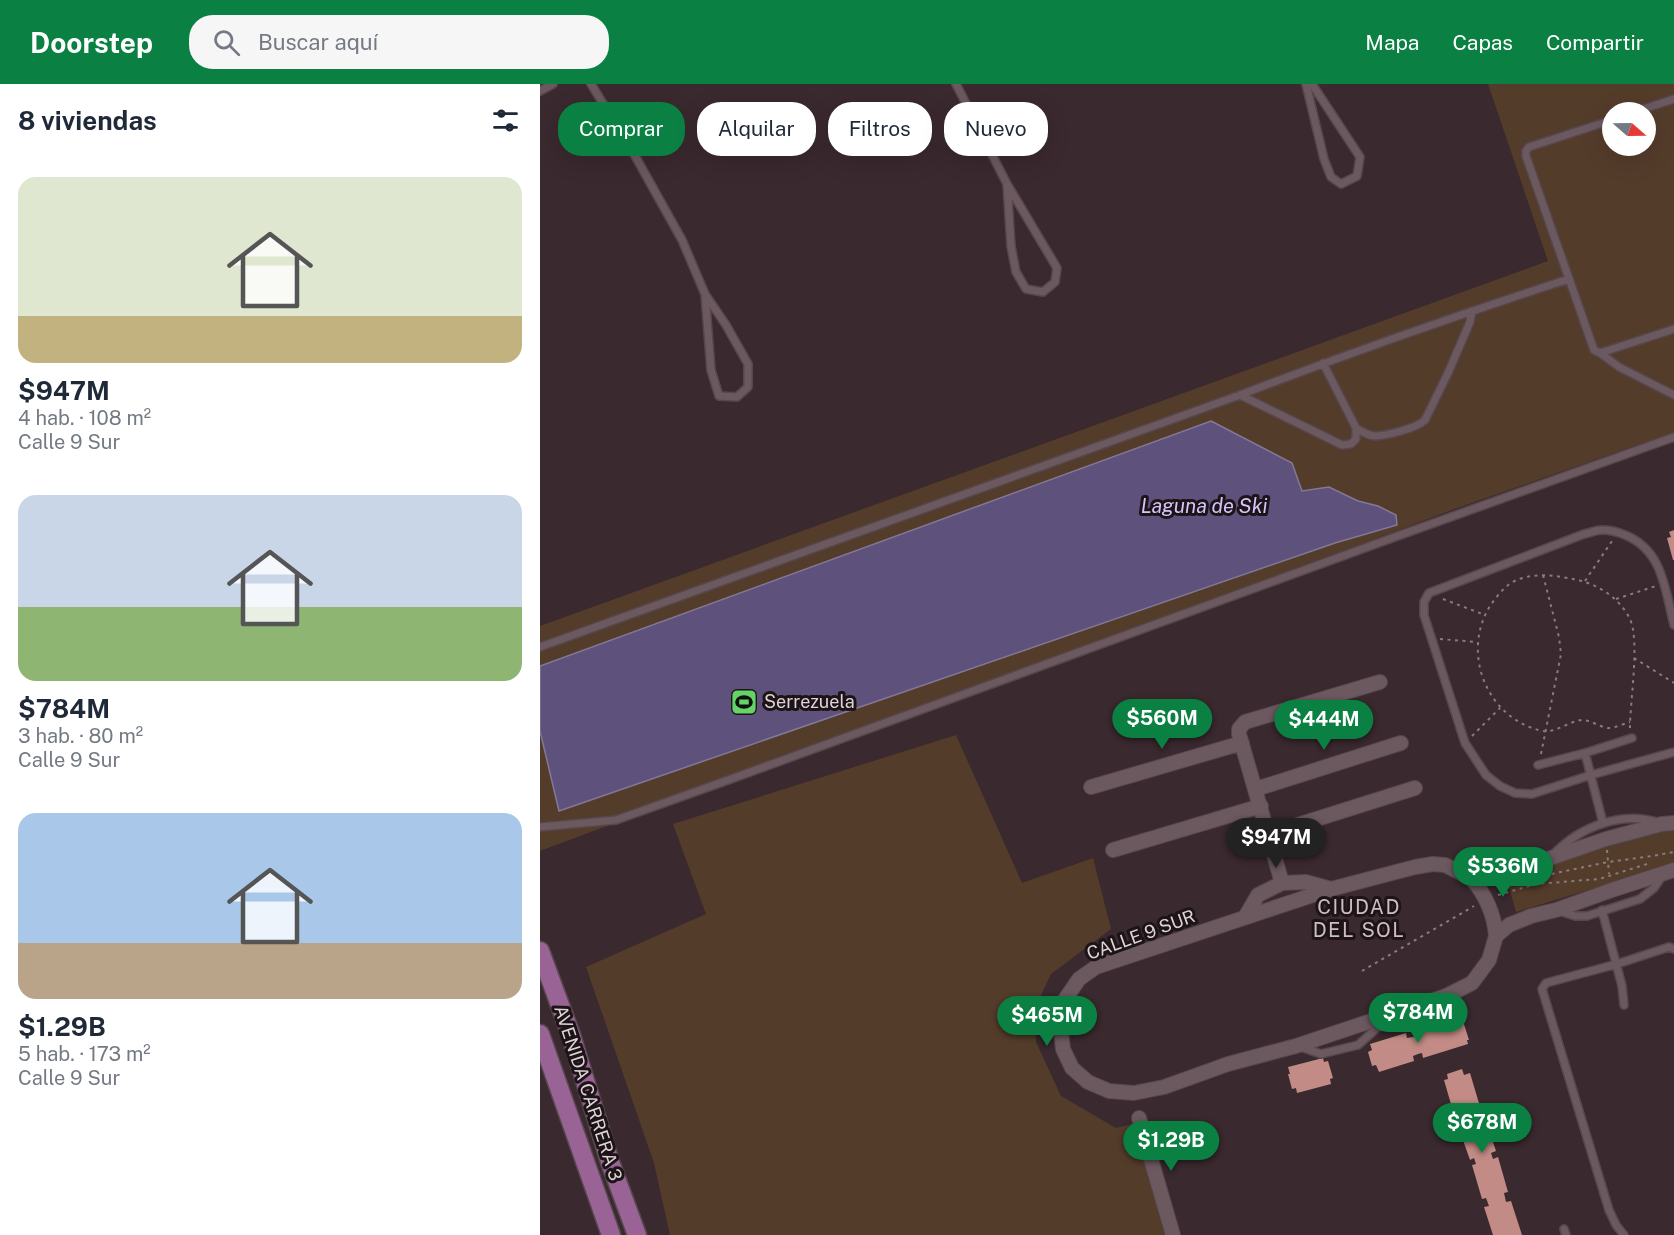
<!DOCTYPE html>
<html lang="es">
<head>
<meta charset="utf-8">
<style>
  :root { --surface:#fff; --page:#f6f6f7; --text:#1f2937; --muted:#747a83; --accent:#0b8043 }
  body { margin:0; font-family:"Public Sans",sans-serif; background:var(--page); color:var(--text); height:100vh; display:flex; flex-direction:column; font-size:22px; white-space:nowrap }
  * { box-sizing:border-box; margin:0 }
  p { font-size:20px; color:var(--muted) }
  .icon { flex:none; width:33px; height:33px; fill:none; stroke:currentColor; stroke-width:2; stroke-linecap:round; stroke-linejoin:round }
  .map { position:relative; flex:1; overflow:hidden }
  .sheet { display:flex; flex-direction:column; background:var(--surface); width:540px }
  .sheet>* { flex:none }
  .banner { position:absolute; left:18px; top:18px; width:570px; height:54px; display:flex; gap:12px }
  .needle { width:39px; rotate:110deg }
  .buttons { position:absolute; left:1062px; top:18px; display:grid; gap:12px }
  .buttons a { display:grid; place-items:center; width:54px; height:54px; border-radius:50%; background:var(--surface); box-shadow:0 6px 24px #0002; font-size:30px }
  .price { position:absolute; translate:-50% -51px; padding:0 14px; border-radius:21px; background:var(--accent); color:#fff; font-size:20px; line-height:39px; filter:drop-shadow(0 2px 3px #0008) }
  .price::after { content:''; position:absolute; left:50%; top:36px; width:18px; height:14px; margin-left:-9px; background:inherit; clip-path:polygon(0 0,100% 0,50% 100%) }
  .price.active { background:#222; color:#fff }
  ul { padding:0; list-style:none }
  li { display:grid; align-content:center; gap:12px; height:318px; padding:0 18px }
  li span { display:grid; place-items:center; height:186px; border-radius:18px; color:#555 }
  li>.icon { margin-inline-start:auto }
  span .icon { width:108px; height:108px; fill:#fffc; stroke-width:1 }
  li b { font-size:26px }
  h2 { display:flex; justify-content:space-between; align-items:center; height:72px; padding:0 18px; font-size:26px }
  .chip { padding:0 21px; border-radius:24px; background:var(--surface); box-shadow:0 6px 24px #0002; font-size:21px; line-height:54px }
  .chip.active { background:var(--accent); color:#fff }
  header { display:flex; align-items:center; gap:36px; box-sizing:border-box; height:84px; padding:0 30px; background:var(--accent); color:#fff }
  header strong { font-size:28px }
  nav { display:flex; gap:33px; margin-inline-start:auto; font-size:21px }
  .search { width:420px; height:54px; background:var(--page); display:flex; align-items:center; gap:15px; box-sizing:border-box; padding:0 21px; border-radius:24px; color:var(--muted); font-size:22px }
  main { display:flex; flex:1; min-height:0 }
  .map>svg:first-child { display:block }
  .green { fill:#543c2b; fill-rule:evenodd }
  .water { fill:#5e517c; stroke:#847897; stroke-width:1.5 }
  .building { fill:#c38b85 }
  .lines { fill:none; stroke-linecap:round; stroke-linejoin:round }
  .lane-casing { stroke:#55474d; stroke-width:10 }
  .street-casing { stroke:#55474d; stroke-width:16 }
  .primary-casing { stroke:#55474d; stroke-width:21 }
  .path { stroke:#897b80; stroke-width:2; stroke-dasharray:3 4.5; stroke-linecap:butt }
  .lane { stroke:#6c595f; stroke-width:7 }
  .street { stroke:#6c595f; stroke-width:14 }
  .primary { stroke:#9a6395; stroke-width:18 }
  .labels { text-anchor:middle; stroke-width:6; stroke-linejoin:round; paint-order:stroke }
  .poi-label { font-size:18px; fill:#ded3d7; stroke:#1c1417; text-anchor:start }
  .street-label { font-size:18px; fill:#ded3d7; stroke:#1c1417 }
  .water-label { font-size:20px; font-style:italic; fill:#d5c5fd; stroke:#1c1417 }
  .neighbourhood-label { font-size:20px; letter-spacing:1.5px; fill:#d1bbc2; stroke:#1c1417 }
</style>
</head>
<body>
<header>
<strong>Doorstep</strong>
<div class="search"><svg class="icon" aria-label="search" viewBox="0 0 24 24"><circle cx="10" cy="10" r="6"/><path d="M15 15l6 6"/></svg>Buscar aquí</div>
<nav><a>Mapa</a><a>Capas</a><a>Compartir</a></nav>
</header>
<main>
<section class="sheet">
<h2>8 viviendas<svg class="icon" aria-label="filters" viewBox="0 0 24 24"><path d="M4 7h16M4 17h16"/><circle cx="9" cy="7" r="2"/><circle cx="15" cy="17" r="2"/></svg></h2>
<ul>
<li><span style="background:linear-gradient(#dfe7d0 75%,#c2b280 0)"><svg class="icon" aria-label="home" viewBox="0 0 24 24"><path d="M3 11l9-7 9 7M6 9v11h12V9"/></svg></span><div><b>$947M</b><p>4 hab. · 108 m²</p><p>Calle 9 Sur</p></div></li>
<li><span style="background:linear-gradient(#c9d6e8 60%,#8fb573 0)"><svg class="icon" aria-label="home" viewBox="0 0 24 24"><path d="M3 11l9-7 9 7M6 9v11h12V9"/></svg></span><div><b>$784M</b><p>3 hab. · 80 m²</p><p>Calle 9 Sur</p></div></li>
<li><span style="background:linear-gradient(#a9c7e8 70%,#b9a48a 0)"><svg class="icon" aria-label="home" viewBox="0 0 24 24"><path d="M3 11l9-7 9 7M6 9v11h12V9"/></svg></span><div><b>$1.29B</b><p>5 hab. · 173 m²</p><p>Calle 9 Sur</p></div></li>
</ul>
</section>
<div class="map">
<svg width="1134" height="1151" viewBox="0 0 1134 1151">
  <rect width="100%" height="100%" fill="#3a292e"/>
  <!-- green -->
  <path class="green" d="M948 0H1134V359L1105 358 912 426 0 767V542L1008 177ZM1072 28H1106V62H1072Z
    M416 651 482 799 553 774 571 845 511 890 495 924 496 958 521 1012 576 1044 600 1038 628 1151H130L114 1079 46 883 166 830 133 740Z
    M1134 743V780L976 828 966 793Z"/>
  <!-- water -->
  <path class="water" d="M671 337 752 379 762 407 789 403 818 417 838 422 856 431 857 441 795 459 19 727 0 647V582Z"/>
  <!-- building -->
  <path class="building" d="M1134 446V476H1133L1127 454 1131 453 1129 448Z
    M920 933 921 937H923L929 956H927L928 960 883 974 882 969 878 970 873 972 874 977 839 988 836 981 832 982 828 968 832 966 830 960 866 949 867 954 873 953 876 952 874 947Z
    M783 974 784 978 788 977 793 994 790 995 791 1000 757 1009 756 1004 752 1005 748 990H750L748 983Z
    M922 985 924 991 930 989 941 1026 934 1028 935 1032 936 1035 944 1032 956 1067 951 1069 953 1075 958 1073 968 1108 964 1109 966 1118 971 1117 982 1151H953L944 1123 949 1122 946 1114 942 1115 932 1081 936 1080 934 1074 930 1076 918 1042 924 1040 922 1032 915 1034 904 996 908 995 907 990Z"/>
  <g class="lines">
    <defs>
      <path id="lane" d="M51 0 94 70 142 156 165 210 186 241 208 280V303L197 313 179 312 171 286 165 210
        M416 0 467 100 517 184 515 198 503 208 486 205 476 188 471 162 467 100
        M766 0 784 75 791 93 801 100 817 92 820 73 772 0
        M0 7 13 0
        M1094 28 1134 15
        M1072 36 989 63 986 67V72L1054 266 1060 269 1134 245
        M1060 269 1079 283 1134 311
        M783 279 816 344C822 348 827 351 834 352 846 352 877 344 885 336L908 289 930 238 932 227
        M700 311 802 361 811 360 816 355V344
        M1134 541C1125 506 1123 466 1085 451 1078 448 1070 446 1062 446 1056 446 1050 449 1044 450L889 509 884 518V531L925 659 946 691 960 702 975 709 992 710 1051 691 1134 668
        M0 563 700 311C809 269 918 231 1029 195
        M1045 669 1063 739
        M998 681 1045 669 1092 654
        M0 743 76 736 191 695 852 454 1134 353
        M1013 771C1039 743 1082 726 1120 739
        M1062 826 1082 902 1084 921
        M1019 827 1035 832H1047L1100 815 1114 804 1123 791
        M758 962 781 970 818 961 846 936
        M1024 1145 1026 1151
        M1084 1151 1076 1141 1069 1126 1002 905 1006 899 1077 880 1129 863 1134 865"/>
      <path id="street" d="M551 703 702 659
        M716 705 861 659
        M1134 739 1122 740 1066 755 967 789 931 794 905 781 893 780 875 783 791 805 556 883 539 895 524 917 520 939 523 965 532 984 548 998 569 1007 594 1009 624 1003 688 980 756 962 906 912 932 899 949 876 956 852 969 841 991 832 1016 826 1072 806 1134 786
        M729 750 875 704
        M573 766 721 722
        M931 794C946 811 954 829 956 852
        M742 799 699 650V645L705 638 840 598
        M705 833 718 811 742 799 766 798 791 805
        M599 1034 633 1151"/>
      <path id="primary" d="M0 867 31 951 70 1078 97 1151
        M0 950 71 1151"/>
    </defs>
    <!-- lane casing -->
    <use href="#lane" class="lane-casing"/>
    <!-- street casing -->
    <use href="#street" class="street-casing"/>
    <!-- primary casing -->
    <use href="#primary" class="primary-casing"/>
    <!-- path -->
    <path class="path" d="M1045 497 1072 457
      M903 515 945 531
      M1076 515 1116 502
      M900 555 936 558
      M1094 574 1134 599
      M1090 644C1090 617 1100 557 1090 535 1079 513 1056 499 1033 495 1017 492 999 489 983 494 970 497 963 505 955 515 918 562 944 635 1003 647 1016 649 1029 637 1042 636 1051 636 1059 643 1068 644 1075 644 1083 640 1090 638
      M932 652 960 624
      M1001 670 1021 570 1019 553 1003 491
      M1067 766 1069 790
      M997 793 1068 778 1112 772 1134 768
      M958 811 996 800 1059 795 1107 780
      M822 887 934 822"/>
    <!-- lane -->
    <use href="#lane" class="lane"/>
    <!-- street -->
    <use href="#street" class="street"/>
    <!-- primary -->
    <use href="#primary" class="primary"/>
  </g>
  <!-- icons -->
  <defs>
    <symbol id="stadium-square" viewBox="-11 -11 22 22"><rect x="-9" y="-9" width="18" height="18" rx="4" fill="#65d467" stroke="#1c1417"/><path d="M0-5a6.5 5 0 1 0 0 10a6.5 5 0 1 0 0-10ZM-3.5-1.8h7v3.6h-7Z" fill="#111"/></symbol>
  </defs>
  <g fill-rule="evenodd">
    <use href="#stadium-square" x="189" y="603" width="30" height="30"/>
  </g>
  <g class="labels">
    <!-- poi labels -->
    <g class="poi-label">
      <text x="224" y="624">Serrezuela</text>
    </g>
    <!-- street labels -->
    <g class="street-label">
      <text transform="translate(601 851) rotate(-20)" y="6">CALLE 9 SUR</text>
      <text transform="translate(48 1009) rotate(72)" y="6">AVENIDA CARRERA 3</text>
    </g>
    <!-- water labels -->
    <g class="water-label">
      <text x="664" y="429">Laguna de Ski</text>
    </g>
    <!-- neighbourhood labels -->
    <g class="neighbourhood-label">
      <text x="819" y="830">CIUDAD<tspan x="819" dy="23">DEL SOL</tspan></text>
    </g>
  </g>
</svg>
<div class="buttons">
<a><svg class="needle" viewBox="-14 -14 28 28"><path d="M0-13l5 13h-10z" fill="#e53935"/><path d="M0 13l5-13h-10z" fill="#747a83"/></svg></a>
</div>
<b class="price" style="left:622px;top:666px">$560M</b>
<b class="price" style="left:784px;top:667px">$444M</b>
<b class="price active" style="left:736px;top:785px">$947M</b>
<b class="price" style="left:963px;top:814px">$536M</b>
<b class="price" style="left:878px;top:960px">$784M</b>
<b class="price" style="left:507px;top:963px">$465M</b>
<b class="price" style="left:942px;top:1070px">$678M</b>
<b class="price" style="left:631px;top:1088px">$1.29B</b>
<div class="banner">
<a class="chip active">Comprar</a>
<a class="chip">Alquilar</a>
<a class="chip">Filtros</a>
<a class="chip">Nuevo</a>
</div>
</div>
</main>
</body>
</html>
